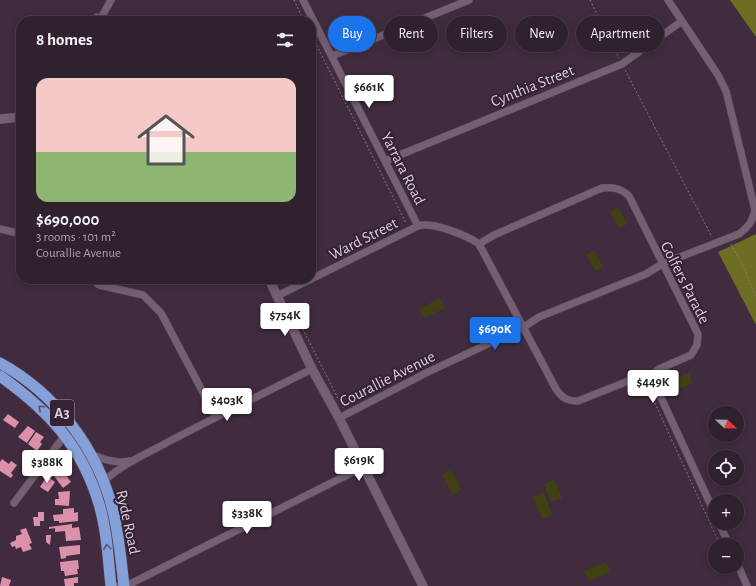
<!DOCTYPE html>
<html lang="en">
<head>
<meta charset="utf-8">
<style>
  :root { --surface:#30212e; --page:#3c2e3a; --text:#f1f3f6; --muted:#a8a3aa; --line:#4b3e4a; --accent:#1a73e8 }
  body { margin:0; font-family:"Alegreya Sans",sans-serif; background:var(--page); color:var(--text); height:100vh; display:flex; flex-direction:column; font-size:15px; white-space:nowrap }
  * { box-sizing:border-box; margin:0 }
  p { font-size:13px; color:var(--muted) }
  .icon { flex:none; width:22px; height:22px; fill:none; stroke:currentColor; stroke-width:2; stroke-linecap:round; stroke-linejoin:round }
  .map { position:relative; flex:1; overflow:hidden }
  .details { position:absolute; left:16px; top:16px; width:300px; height:268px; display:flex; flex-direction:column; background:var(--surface); border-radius:16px; box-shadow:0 2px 10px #0003,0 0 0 1px var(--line) }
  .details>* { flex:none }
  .guide { position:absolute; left:328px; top:16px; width:368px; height:36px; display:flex; gap:8px }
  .needle { width:26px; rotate:112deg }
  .fabs { position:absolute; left:708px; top:406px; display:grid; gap:8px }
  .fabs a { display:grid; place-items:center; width:36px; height:36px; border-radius:50%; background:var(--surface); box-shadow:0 2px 10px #0003,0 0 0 1px var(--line); font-size:20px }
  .price { position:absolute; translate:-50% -34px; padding:0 9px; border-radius:4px; background:#fff; color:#222; font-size:13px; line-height:26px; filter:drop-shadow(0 1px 2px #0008) }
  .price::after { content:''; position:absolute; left:50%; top:24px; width:12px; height:9px; margin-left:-6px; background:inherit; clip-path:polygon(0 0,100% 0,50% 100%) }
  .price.on { background:var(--accent); color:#fff }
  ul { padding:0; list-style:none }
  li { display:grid; align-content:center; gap:8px; height:212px; padding:0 20px }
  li+li { border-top:1px solid var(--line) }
  li span { display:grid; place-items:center; height:124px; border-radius:12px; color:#555 }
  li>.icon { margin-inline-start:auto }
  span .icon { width:72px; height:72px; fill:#fffc; stroke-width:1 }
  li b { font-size:17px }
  h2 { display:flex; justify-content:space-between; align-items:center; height:48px; padding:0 20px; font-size:17px }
  .tag { padding:0 14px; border-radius:18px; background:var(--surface); box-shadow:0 2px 10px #0003,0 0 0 1px var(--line); font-size:14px; line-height:36px }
  .tag.on { background:var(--accent); color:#fff }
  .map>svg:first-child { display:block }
  .green { fill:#404113 }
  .forest { fill:#6c6e24 }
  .building { fill:#dc91ab }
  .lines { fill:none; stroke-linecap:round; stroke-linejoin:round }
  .minor-casing { stroke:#584857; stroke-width:8 }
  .tertiary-casing { stroke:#584857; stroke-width:10 }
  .trunk-casing { stroke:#584857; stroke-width:12 }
  .path { stroke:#857584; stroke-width:1; stroke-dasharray:2 2; stroke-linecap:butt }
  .minor { stroke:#755f73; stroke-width:7 }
  .tertiary { stroke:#755f73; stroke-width:9 }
  .trunk { stroke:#859fd8; stroke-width:11 }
  .oneway { stroke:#555476 }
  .labels { text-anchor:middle; stroke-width:4; stroke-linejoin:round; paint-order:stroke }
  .shield { fill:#352234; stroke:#a89aa8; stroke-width:1 }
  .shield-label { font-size:15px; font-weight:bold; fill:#daced9 }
  .street-label { font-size:16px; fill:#daced9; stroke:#352234 }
</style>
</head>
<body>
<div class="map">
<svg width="756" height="586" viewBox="0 0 756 586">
  <rect width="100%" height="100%" fill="#402c3e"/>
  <!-- green -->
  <path class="green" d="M618 207 627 224 619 229 610 212Z
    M594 250 603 267 595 271 586 255Z
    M440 298 445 308 424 318 419 309Z
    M689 373 693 383 673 391 669 381Z
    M451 470 462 490 453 495 442 475Z
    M554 480 562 498 551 502 544 484Z
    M544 493 552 515 542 519 533 497Z
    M606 562 610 572 589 581 584 571Z"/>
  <!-- forest -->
  <path class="forest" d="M730 0H756V37Z
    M756 234V325L718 252Z"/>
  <!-- building -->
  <path class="building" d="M8 414 19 422 15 428 3 420Z
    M28 426 35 431 27 443 18 437Z
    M36 432 44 437 40 442 42 444 37 451 28 444Z
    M2 459 9 464 11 461 17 465 11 473 13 475 11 478 0 471V462Z
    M59 466 71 482 63 488 51 472Z
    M47 476 55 482 48 492 40 487Z
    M70 491 69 506 55 505V499H59L58 492Z
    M74 508V513L78 512V521L59 523V521H54L53 515 63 514V509Z
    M38 512H44V521H40V526H34L33 517H38Z
    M72 524V528L79 527 81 540 66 541 65 531 55 532V528L49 529V527Z
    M26 528 32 543 29 544 32 549 23 552 21 547 16 549 15 546 12 547 10 543 16 540V536L22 534 20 530Z
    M46 535H51L50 545 46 542Z
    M80 545V554L66 556V558L61 559 59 547Z
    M78 560 79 569H77L78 574 65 576 64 571H61L60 562Z
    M2 577 11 580 9 586H0Z
    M78 577V583H74V586H65L64 579Z"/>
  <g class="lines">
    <defs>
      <path id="minor" d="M303 0 418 226
        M101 18 111 0
        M91 21 97 17 103 21
        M332 56 469 0
        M385 161 622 64 682 21
        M0 229 21 234
        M91 279 99 285 143 295 161 313 216 417
        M277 296 418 226C432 221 468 236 479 244L556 389C562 398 567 401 578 401L636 378 651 376 659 369 691 355 697 345 698 334 629 196C620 188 614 187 602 188L494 235 479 244
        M651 376 715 514
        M339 418 430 371 524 327 539 317 646 274 662 264 739 234C748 227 753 221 755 210L726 91 718 75 668 0
        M90 454C103 459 116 464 130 461
        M103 482C122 464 146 454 168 442 216 417 264 393 312 369
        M14 503 65 435
        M719 523 729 545
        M737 563 747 586
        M118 586 130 584 363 467"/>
      <path id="tertiary" d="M0 119 21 117
        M269 279 312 369 339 418 423 586"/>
      <path id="trunk" d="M0 363C55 393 98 449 113 511 119 535 121 561 124 586
        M0 376C48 410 82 446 99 504 107 530 108 559 111 586"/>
    </defs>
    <!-- minor casing -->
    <use href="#minor" class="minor-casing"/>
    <!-- tertiary casing -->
    <use href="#tertiary" class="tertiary-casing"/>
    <!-- trunk casing -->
    <use href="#trunk" class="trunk-casing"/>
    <!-- path -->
    <path class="path" d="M294 0 304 21
      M590 0 619 58
      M313 38 406 223
      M625 70 712 237
      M731 244 746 272 756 299
      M290 304 343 408
      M641 385 648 388 720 545"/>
    <!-- minor -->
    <use href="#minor" class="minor"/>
    <!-- tertiary -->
    <use href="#tertiary" class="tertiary"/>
    <!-- trunk -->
    <use href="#trunk" class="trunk"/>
  </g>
  <!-- one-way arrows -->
  <defs><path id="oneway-chevron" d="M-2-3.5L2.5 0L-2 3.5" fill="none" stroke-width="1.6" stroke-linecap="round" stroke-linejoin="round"/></defs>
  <g class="oneway">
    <use href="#oneway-chevron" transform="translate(41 408) rotate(-137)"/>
    <use href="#oneway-chevron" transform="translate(107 547) rotate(-97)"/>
  </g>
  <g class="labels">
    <!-- shield labels -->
    <rect class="shield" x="50" y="400" width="24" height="26" rx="3"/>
    <g class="shield-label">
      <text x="62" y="418">A3</text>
    </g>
    <!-- street labels -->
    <g class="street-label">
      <text transform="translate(532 85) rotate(-22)" y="6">Cynthia Street</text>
      <text transform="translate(404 168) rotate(63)" y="6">Yarrara Road</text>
      <text transform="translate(363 238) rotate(-27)" y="6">Ward Street</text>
      <text transform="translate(686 282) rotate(63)" y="6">Golfers Parade</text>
      <text transform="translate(387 378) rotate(-27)" y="6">Courallie Avenue</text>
      <text transform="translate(129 522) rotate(78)" y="6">Ryde Road</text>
    </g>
  </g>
</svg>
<div class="fabs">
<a><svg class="needle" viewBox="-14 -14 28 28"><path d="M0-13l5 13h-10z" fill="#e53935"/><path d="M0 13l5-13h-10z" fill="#a8a3aa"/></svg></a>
<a><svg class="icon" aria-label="locate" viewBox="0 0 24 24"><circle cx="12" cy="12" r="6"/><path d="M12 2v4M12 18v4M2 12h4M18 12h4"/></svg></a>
<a>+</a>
<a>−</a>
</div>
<b class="price" style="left:369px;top:109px">$661K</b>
<b class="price" style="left:285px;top:337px">$754K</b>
<b class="price on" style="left:495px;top:351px">$690K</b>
<b class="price" style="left:653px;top:404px">$449K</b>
<b class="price" style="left:227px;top:422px">$403K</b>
<b class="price" style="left:359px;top:482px">$619K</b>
<b class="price" style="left:47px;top:484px">$388K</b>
<b class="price" style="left:247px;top:535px">$338K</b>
<div class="guide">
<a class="tag on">Buy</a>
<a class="tag">Rent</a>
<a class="tag">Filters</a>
<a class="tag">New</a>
<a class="tag">Apartment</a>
</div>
<section class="details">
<h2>8 homes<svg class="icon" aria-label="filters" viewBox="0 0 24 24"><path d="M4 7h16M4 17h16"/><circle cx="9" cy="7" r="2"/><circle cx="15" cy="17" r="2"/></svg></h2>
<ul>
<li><span style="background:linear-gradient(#f6c9c9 60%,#8fb573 0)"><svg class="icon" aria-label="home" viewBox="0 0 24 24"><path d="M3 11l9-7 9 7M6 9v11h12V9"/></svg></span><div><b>$690,000</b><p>3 rooms · 101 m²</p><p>Courallie Avenue</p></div></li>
</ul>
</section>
</div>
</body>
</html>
